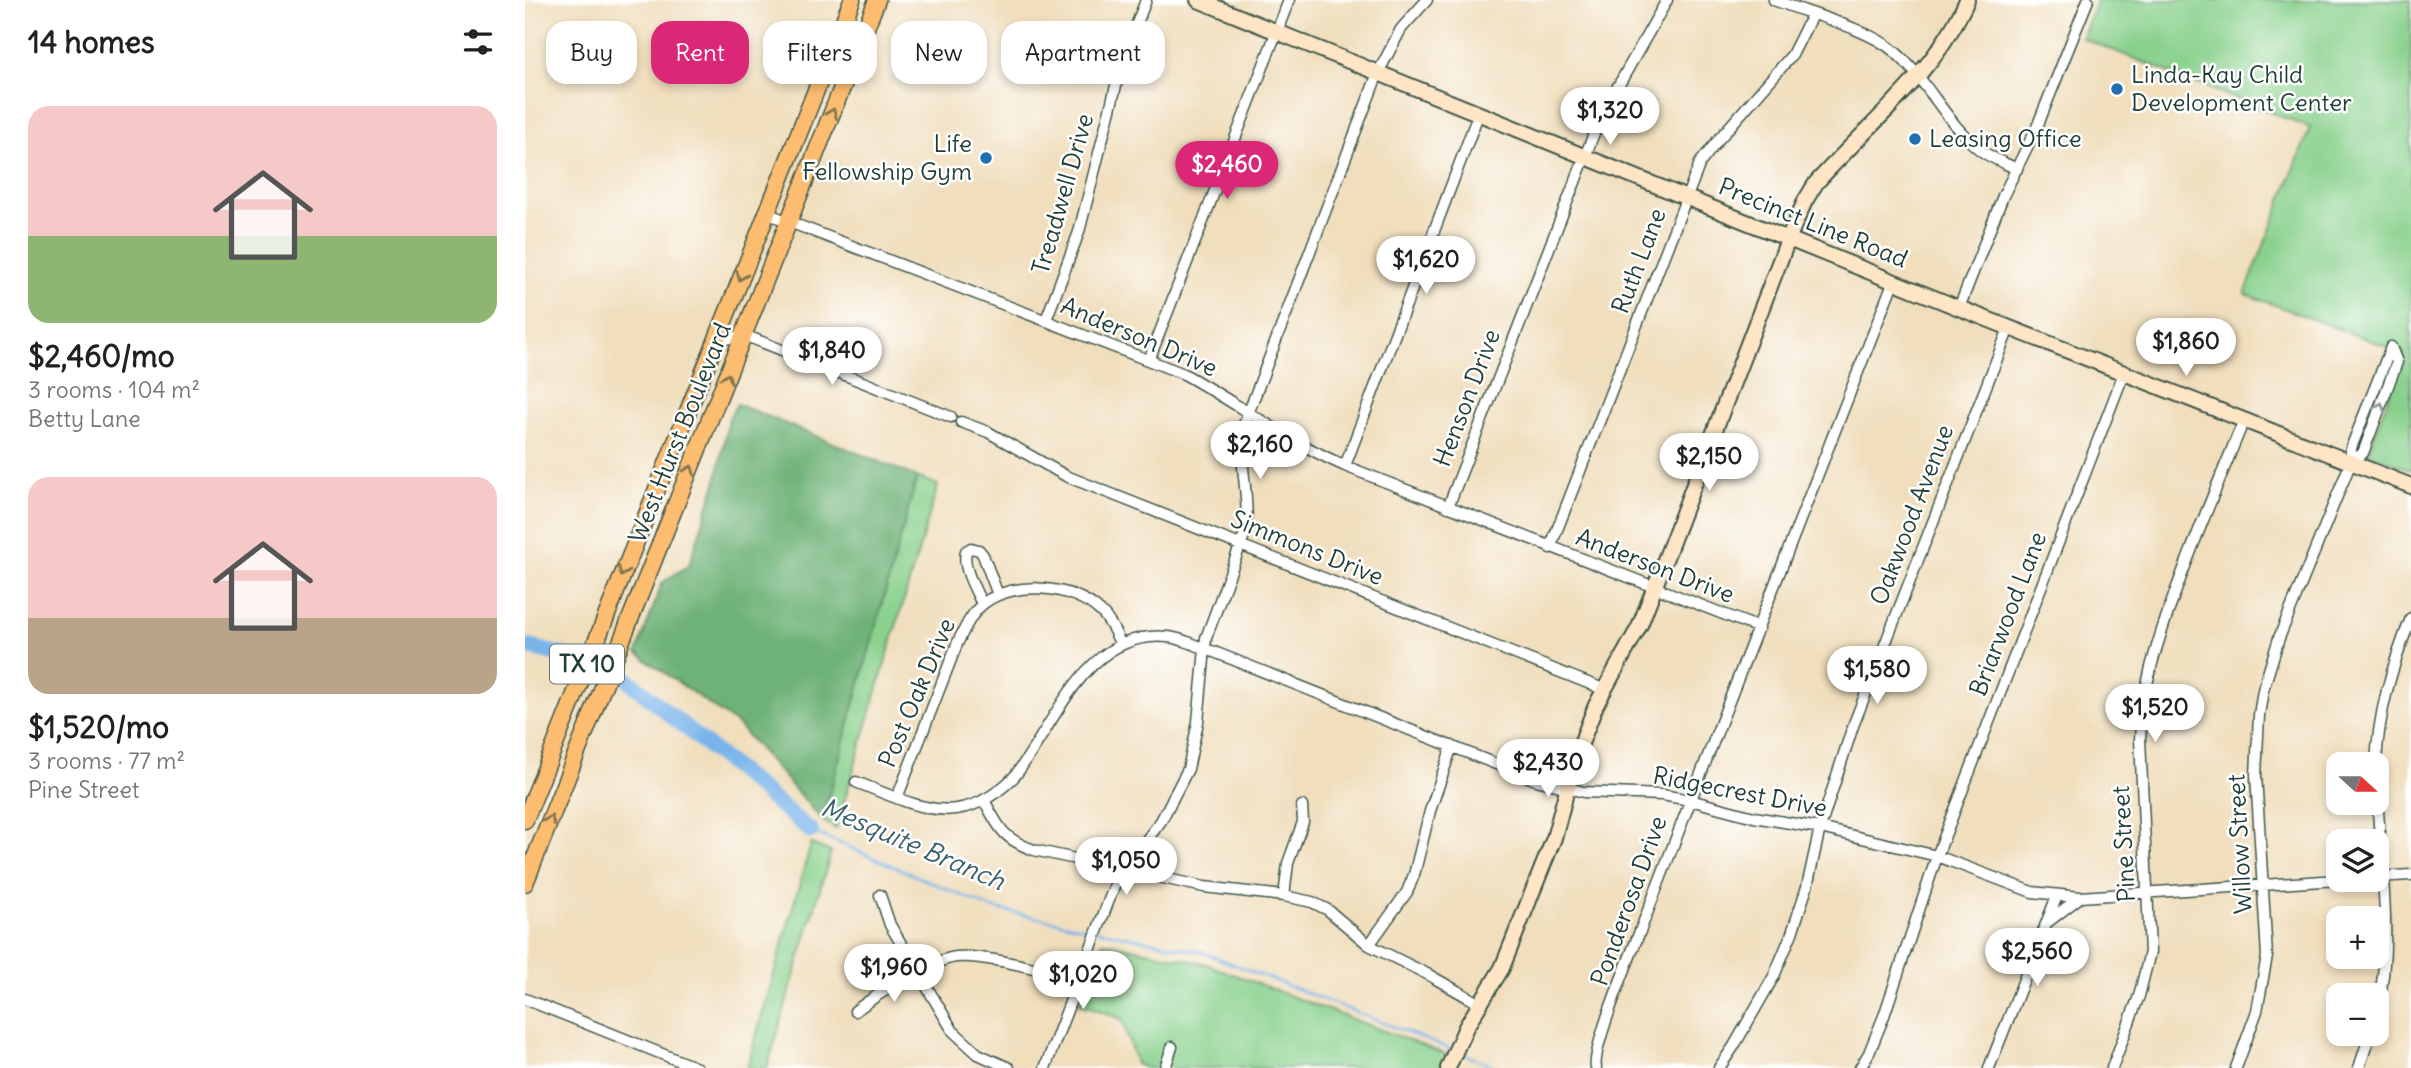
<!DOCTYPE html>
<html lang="en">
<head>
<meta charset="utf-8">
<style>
  :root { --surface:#fff; --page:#f2f2f2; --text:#202124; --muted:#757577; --accent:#db2777 }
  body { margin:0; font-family:Delius,sans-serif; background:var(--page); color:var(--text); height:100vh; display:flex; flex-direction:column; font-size:26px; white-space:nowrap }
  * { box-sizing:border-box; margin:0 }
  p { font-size:23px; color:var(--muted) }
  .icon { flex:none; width:38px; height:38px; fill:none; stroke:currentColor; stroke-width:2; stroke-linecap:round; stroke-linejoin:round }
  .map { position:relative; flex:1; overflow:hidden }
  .panel { display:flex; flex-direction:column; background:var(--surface); width:525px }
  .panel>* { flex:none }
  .banner { position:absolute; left:21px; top:21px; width:665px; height:63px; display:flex; gap:14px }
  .needle { width:46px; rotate:111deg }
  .tools { position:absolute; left:1801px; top:752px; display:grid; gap:14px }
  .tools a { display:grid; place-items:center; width:63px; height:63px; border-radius:14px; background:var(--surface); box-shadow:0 4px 10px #0003; font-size:35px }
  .price { position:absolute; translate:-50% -60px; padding:0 16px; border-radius:24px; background:#fff; color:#222; font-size:23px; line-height:46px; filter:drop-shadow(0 2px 4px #0008) }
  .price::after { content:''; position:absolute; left:50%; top:42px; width:21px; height:16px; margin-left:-10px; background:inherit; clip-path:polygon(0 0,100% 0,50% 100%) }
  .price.on { background:var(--accent); color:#fff }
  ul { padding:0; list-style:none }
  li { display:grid; align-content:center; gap:14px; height:371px; padding:0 28px }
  li span { display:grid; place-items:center; height:217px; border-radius:21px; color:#555 }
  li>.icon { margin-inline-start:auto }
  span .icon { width:126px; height:126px; fill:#fffc; stroke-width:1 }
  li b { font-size:30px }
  h2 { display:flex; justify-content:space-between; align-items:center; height:84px; padding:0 28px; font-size:30px }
  .tag { padding:0 24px; border-radius:21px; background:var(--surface); box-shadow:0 4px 10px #0003; font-size:24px; line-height:63px }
  .tag.on { background:var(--accent); color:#fff }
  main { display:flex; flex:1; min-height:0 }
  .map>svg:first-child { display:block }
  .green { fill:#88d08b; stroke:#548660; stroke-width:2 }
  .forest { fill:#6eb277; stroke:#467856; stroke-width:2 }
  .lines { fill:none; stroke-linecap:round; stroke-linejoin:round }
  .stream { stroke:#78b4ea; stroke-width:2.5 }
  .river { stroke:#78b4ea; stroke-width:16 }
  .street-casing { stroke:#3e5548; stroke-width:13 }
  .secondary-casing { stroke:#3e5548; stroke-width:18 }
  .primary-casing { stroke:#3e5548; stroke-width:19 }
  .street { stroke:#fff; stroke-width:10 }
  .secondary { stroke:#fee5c5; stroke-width:14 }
  .primary { stroke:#fcbd6f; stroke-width:16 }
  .oneway { stroke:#82774f }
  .oneway2 { stroke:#8f9e9a }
  .poi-dot { fill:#1f6fb2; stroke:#fff; stroke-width:2.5 }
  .labels { text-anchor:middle; stroke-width:5; stroke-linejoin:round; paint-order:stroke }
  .shield { fill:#fff; stroke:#627771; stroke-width:2 }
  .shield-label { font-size:23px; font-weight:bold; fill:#1f3d34 }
  .poi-label { font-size:24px; fill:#1f3d34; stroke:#fff; text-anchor:start }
  .street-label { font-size:24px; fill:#1f3d34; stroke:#fff }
  .water-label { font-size:26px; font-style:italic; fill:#3a616b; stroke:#fff }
</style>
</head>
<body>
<main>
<section class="panel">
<h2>14 homes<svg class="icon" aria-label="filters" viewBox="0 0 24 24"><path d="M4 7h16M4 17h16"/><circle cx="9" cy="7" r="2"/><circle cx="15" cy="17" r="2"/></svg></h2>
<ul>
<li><span style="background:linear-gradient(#f6c9c9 60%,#8fb573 0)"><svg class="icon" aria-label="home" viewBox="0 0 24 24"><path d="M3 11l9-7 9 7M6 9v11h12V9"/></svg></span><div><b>$2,460/mo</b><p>3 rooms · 104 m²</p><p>Betty Lane</p></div></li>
<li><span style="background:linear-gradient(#f6c9c9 65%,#b9a48a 0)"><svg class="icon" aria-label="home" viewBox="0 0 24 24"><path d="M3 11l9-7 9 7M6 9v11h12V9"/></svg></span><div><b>$1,520/mo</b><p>3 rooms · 77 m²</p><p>Pine Street</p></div></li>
</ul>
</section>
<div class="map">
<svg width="1886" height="1068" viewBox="0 0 1886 1068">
  <rect width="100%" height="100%" fill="#fff"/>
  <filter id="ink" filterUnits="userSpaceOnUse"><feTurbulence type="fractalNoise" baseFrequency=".0143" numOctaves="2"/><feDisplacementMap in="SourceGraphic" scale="14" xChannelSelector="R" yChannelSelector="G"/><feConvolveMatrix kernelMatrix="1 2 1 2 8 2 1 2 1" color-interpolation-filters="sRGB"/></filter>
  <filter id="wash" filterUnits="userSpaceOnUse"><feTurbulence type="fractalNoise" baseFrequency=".00686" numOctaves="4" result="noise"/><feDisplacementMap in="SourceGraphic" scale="28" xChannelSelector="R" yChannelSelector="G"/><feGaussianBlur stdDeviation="1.57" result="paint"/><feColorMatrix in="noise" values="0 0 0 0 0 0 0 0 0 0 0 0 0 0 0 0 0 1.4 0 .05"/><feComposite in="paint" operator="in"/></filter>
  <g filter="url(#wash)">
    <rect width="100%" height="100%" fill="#f0debc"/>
    <!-- green -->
    <path class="green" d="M1572 0H1886V470L1843 453 1879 353 1720 294 1785 128 1557 38Z
      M392 477 413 485 311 829 297 820Z
      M286 844 306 852 242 1068H222Z
      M578 942 678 963 923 1055 918 1068H620L611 1064 597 1019 554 1003Z"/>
    <!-- forest -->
    <path class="forest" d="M212 404 392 477 297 820 212 724 112 653 137 583 164 565 191 483 204 418Z"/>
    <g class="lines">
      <!-- stream -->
      <path class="stream" d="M286 831 466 908 677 952 925 1049
        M935 1053 974 1068"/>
      <!-- river -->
      <path class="river" d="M0 646 41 656
        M102 679 286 831"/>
    </g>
  </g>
  <g filter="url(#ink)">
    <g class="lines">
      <defs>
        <path id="street" d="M1249 0C1282 13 1344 29 1369 51 1402 79 1420 122 1454 149 1465 158 1480 163 1492 169
          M241 213 659 374C713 404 763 441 820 466L1234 628
          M1434 308 1478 196 1512 127 1563 0
          M521 320 554 232 597 62 621 0
          M191 341 219 335 426 417
          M624 360 764 0
          M436 422 463 432 541 476 1078 689
          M1826 462 1838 453 1872 362 1866 347
          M820 466 953 115
          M923 507 1075 118 1142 0
          M1025 548 1175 163 1194 139 1267 55 1287 15
          M457 604C450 589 437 567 441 551L446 548 454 550 458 555 473 595
          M1851 765C1853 713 1867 666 1886 618
          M331 782C393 806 434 832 489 777 531 724 560 629 643 637 655 638 667 644 679 648L1011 780 1059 792 1137 795 1165 800 1229 817 1295 828 1412 856 1507 892 1555 897 1813 880
          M1852 792C1855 864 1869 940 1852 1011
          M372 798 432 644C439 630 446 613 459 603 489 580 548 585 575 611 584 619 590 632 595 643
          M459 800C474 828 478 839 509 850L679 887 759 896 787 902 803 910 844 945 904 975 955 1004
          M1852 877 1886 875
          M355 895 365 925 428 1031 453 1054 484 1068
          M759 896 763 863 778 822 777 806
          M1524 921 1555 897
          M844 945 882 892 889 875 905 811 927 746
          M0 999 172 1068
          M330 1011C353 994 403 961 431 957 460 954 523 972 554 979
          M520 1068 592 879 636 821 663 769 673 722 681 638 721 530C725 495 713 461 718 427L853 73 876 29 902 0
          M640 1068 647 1047
          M1071 1068C1066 1046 1114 936 1124 908 1204 698 1288 490 1369 280
          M1194 1068 1209 1046 1249 976 1267 933 1282 887 1295 828 1328 726 1484 328
          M1335 1068 1344 1053 1359 1016 1412 856 1599 373
          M1464 1068 1532 896
          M1587 1068 1614 996 1625 952 1615 739C1617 691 1630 649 1646 604 1668 542 1694 481 1719 420
          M1711 1068 1732 1011 1742 956 1731 775 1734 715 1738 690 1754 638 1826 462V448L1866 347
          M1834 1068 1845 1034"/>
        <path id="secondary" d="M673 0 1434 308 1886 486
          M923 1068 941 1027 977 968 1029 838 1050 759 1071 705 1115 625 1264 237 1280 201 1291 183C1343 125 1411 72 1442 0"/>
        <path id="primary" d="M0 820 327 0
          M0 883 352 0"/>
      </defs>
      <!-- street casing -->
      <use href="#street" class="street-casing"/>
      <!-- secondary casing -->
      <use href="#secondary" class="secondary-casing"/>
      <!-- primary casing -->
      <use href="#primary" class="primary-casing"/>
      <!-- street -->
      <use href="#street" class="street"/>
      <!-- secondary -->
      <use href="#secondary" class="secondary"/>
      <!-- primary -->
      <use href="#primary" class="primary"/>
    </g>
    <!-- one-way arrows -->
    <defs><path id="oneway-chevron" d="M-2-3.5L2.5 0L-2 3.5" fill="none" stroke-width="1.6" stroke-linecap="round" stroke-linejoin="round" transform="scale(1.75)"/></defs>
    <g class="oneway">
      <use href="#oneway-chevron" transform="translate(307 113) rotate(-68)"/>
      <use href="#oneway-chevron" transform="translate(216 276) rotate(112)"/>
      <use href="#oneway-chevron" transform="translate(202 378) rotate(-68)"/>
      <use href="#oneway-chevron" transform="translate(165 470) rotate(-68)"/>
      <use href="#oneway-chevron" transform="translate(98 572) rotate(112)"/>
      <use href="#oneway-chevron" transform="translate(25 820) rotate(-68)"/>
    </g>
    <use class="oneway2" href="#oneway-chevron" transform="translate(1855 407) rotate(-69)"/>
  </g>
  <!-- markers -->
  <g class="poi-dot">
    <circle cx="1592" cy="89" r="7"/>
    <circle cx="1390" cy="139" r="7"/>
    <circle cx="461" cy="158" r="7"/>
  </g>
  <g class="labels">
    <!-- shield labels -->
    <rect class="shield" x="25" y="644.5" width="74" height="39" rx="5"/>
    <g class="shield-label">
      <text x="62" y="672">TX 10</text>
    </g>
    <!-- poi labels -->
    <g class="poi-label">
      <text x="1606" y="83">Linda-Kay Child<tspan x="1606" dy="28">Development Center</tspan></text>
      <text x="1404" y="147">Leasing Office</text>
      <text x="447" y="152" text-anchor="end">Life<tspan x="447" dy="28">Fellowship Gym</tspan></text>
    </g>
    <!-- street labels -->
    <g class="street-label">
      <text transform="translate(538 194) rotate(-74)" y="8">Treadwell Drive</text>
      <text transform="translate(1288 223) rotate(22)" y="8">Precinct Line Road</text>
      <text transform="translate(1114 261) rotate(-69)" y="8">Ruth Lane</text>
      <text transform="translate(614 337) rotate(23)" y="8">Anderson Drive</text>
      <text transform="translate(942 398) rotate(-69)" y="8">Henson Drive</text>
      <text transform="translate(155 433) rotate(-68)" y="8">West Hurst Boulevard</text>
      <text transform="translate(1387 515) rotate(-69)" y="8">Oakwood Avenue</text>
      <text transform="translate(782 548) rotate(22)" y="8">Simmons Drive</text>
      <text transform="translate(1130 566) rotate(21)" y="8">Anderson Drive</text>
      <text transform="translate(1483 614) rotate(-69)" y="8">Briarwood Lane</text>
      <text transform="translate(392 693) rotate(-67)" y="8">Post Oak Drive</text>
      <text transform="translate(1215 792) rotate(11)" y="8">Ridgecrest Drive</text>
      <text transform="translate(1599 844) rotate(-93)" y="8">Pine Street</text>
      <text transform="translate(1715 844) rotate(-93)" y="8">Willow Street</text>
      <text transform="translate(1104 901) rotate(-70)" y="8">Ponderosa Drive</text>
    </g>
    <!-- water labels -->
    <g class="water-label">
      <text transform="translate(388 844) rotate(23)" y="9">Mesquite Branch</text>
    </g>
  </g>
</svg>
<div class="tools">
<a><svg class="needle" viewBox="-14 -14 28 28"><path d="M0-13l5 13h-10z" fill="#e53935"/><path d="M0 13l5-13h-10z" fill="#757577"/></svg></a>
<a><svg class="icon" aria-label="layers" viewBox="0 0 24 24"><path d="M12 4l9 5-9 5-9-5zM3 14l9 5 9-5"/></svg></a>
<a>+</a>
<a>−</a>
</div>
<b class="price" style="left:1085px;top:147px">$1,320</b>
<b class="price on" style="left:702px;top:201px">$2,460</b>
<b class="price" style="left:901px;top:296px">$1,620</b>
<b class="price" style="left:1661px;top:378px">$1,860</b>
<b class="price" style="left:307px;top:387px">$1,840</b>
<b class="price" style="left:735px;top:481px">$2,160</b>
<b class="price" style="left:1184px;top:493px">$2,150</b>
<b class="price" style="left:1352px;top:706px">$1,580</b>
<b class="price" style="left:1630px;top:744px">$1,520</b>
<b class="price" style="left:1023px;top:799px">$2,430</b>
<b class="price" style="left:601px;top:897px">$1,050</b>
<b class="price" style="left:1512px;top:988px">$2,560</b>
<b class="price" style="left:369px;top:1004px">$1,960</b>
<b class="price" style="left:558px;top:1011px">$1,020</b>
<div class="banner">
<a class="tag">Buy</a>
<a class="tag on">Rent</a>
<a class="tag">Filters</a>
<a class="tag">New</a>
<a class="tag">Apartment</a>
</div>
</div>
</main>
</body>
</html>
